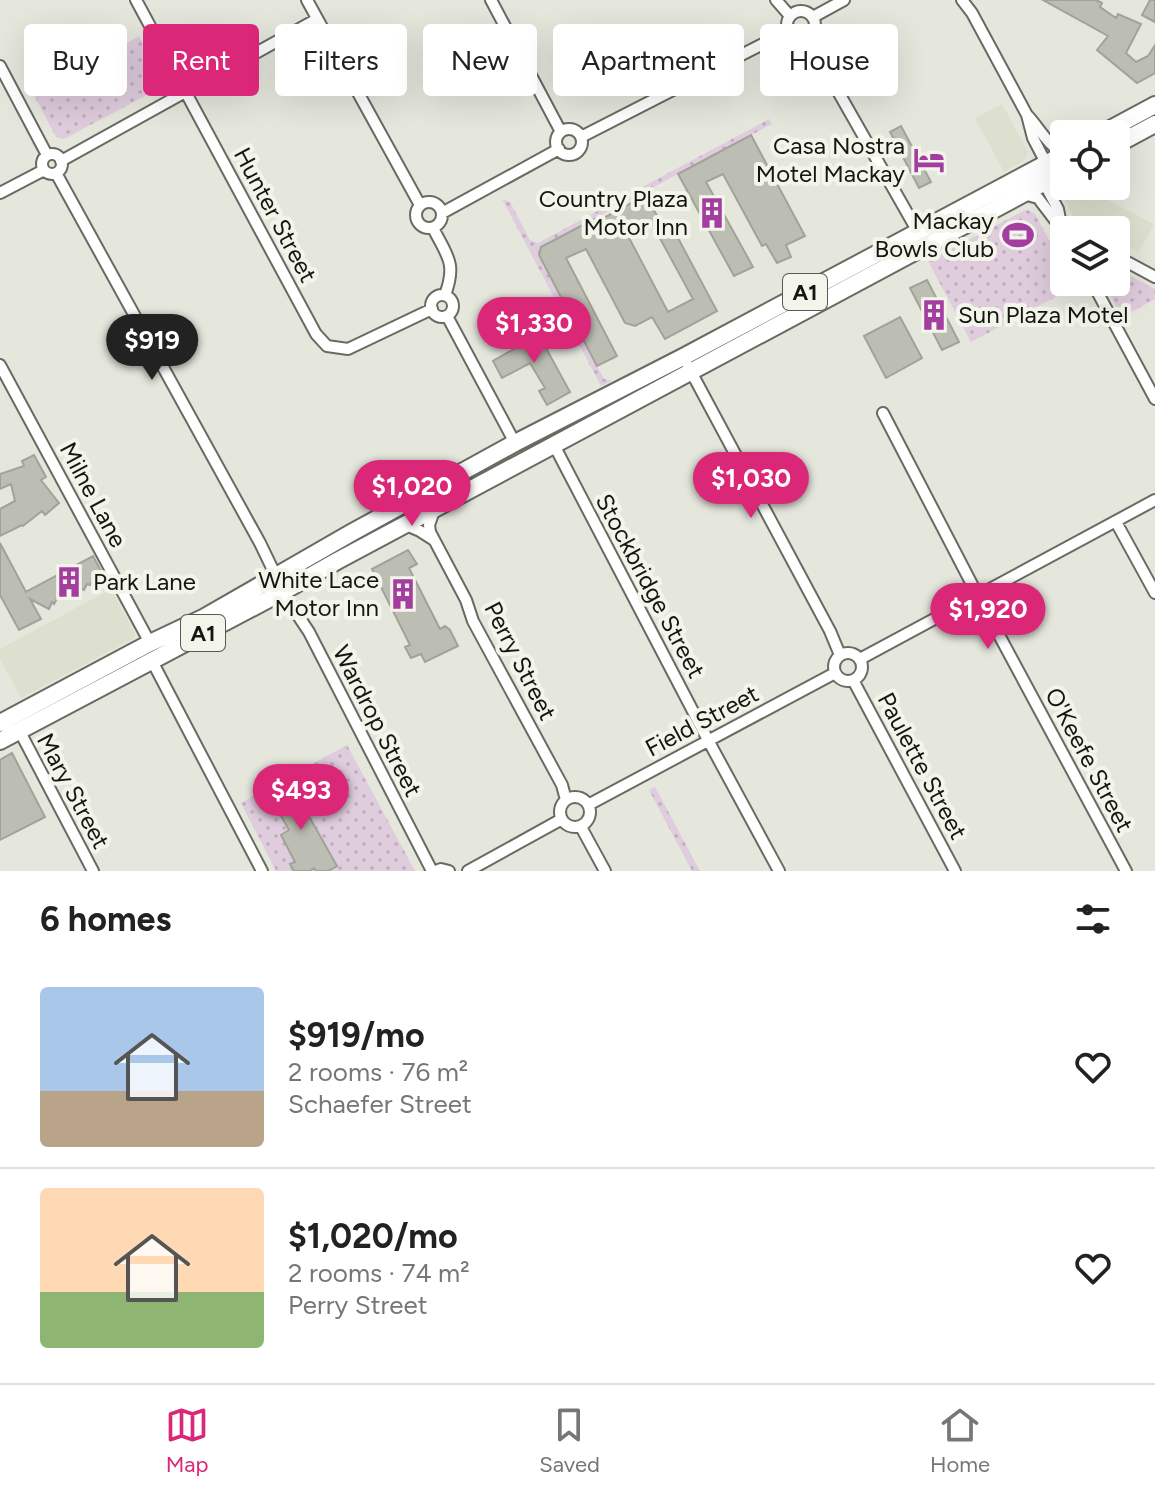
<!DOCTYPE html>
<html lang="en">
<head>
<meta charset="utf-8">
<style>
  :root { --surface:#fff; --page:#f2f2f2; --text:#222; --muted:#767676; --line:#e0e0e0; --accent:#db2777 }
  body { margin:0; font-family:Figtree,sans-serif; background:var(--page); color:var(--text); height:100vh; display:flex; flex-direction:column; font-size:30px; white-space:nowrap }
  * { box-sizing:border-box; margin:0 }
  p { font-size:26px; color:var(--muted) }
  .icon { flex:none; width:44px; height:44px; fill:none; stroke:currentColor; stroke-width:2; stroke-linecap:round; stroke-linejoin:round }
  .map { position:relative; height:871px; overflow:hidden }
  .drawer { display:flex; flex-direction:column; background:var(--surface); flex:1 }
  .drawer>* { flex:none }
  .guide { position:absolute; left:24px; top:24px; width:1108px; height:72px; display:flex; gap:16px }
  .fabs { position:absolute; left:1050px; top:120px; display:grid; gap:16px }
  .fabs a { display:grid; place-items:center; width:80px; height:80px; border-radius:8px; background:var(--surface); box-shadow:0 8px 32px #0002; font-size:40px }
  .price { position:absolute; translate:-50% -68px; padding:0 18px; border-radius:28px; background:var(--accent); color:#fff; font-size:26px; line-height:52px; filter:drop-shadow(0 2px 4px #0008) }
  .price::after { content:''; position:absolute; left:50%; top:48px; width:24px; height:18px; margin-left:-12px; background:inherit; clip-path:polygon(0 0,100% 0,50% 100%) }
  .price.selected { background:#222; color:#fff }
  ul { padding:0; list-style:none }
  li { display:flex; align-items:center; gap:24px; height:200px; padding:0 40px }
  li+li { border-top:2px solid var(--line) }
  li span { display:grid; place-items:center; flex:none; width:224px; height:160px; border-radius:8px; color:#555 }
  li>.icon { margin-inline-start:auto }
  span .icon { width:96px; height:96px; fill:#fffc; stroke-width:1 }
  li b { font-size:34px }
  h2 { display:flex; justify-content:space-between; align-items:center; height:96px; padding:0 40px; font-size:34px }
  .pill { padding:0 28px; border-radius:8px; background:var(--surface); box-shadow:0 8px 32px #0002; font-size:28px; line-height:72px }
  .pill.selected { background:var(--accent); color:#fff }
  .tab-bar { display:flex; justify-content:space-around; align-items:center; height:112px; border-top:2px solid var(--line); background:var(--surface); font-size:22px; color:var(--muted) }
  .tab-bar a { display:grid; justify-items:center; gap:4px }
  .tab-bar .selected { color:var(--accent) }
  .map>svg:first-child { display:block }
  .built { fill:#dde0ce }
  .green { fill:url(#green-dots) }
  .building { fill:#bcbeb3; stroke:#a1a399; stroke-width:2; fill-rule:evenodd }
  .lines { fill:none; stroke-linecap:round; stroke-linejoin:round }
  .minor-casing { stroke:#696a61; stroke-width:14 }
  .highway-casing { stroke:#696a61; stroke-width:20 }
  .minor { stroke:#fff; stroke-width:10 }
  .highway { stroke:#fff; stroke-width:16 }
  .labels { text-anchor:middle; stroke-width:8; stroke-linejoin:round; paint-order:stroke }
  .shield { fill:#f3f5ea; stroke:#585953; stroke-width:2 }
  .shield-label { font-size:22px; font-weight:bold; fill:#151612 }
  .poi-label { font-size:24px; fill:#151612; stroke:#f3f5ea; text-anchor:end }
  .street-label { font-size:24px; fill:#151612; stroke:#f3f5ea }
</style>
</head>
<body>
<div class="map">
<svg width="1155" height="871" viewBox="0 0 1155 871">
  <defs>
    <pattern id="green-dots" width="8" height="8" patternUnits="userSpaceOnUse" patternTransform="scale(2)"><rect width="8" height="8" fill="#dfccdd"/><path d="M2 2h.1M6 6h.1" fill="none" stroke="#beaebd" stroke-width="1.8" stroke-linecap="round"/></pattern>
  </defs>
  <rect width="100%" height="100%" fill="#e5e7dd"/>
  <!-- built -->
  <path class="built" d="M1002 104 1028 152 1025 160 1004 172 975 118Z
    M1067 186H1080L1154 224 1139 252 1116 239V230H1099L1073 216 1059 190Z
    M111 589 135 634 134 638 21 698 0 659V649Z"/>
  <!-- green -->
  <path class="green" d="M139 36 163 80 160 88 64 139 56 137 34 95Z
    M769 119 772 124 541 247 538 256 597 366 604 379 612 381 601 386 502 199 510 202 530 240 538 243Z
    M1028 210 1035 214 1064 268V282H1071L1074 287 971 342 928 261 1023 211Z
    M1116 268 1155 289V299L1122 317 1103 282H1116Z
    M347 745 415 871H276L241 803Z
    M655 787 700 871H692L649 790Z"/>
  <!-- building -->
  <path class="building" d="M1043 0H1096L1102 3 1100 7 1116 18 1118 14 1141 24 1126 53 1136 62 1148 56 1155 45V73L1137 83 1097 50 1108 36Z
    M1150 0H1155V22L1142 15Z
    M901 126 931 182 919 188 890 132Z
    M751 135 805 236 786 245 791 257 777 263 766 244 762 246 723 174 706 182 753 267 734 276 678 174Z
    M646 195 664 229 671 225 717 311 665 339 652 317 635 326 625 323 586 249 566 258 617 356 597 366 539 255 541 247 598 217 600 220ZM650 220 693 299 668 312 626 232Z
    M927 280 959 342 942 350 910 288Z
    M900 317 922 358 886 378 864 336Z
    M535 328 570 392 547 405 539 391 545 388 530 363 502 378 493 361 519 346 516 338Z
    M34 455 46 477 41 480 59 503 45 515 42 511 23 526 22 525 0 536V509L15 501 11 484 0 489V474L24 466 22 461Z
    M0 543 26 592 93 556 101 571 96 574 90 585 87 584 84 590 77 586 71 597 61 591 54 604 52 602 49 609 30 599 41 619 19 630 0 595Z
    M408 550 417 564 409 568 440 629 445 626 450 630 458 646 425 662 421 654 411 658 405 647 410 645 372 569Z
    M12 753 45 817 0 840V760Z
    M288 779 337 866 328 871H316L314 868 309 871H294L290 864 295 862 281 835 289 830 267 791Z"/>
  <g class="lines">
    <defs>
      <path id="minor" d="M136 0 316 334 327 346 348 349 432 309
        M307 0 420 205
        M491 0 561 132
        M776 0 790 16
        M962 0 972 13 1027 115 1033 138 1046 163
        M787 25a14 14 0 1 1 28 0a14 14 0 1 1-28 0Z
        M813 17 844 0
        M807 37 918 232
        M0 66 47 155
        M1028 116C1039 128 1050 148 1064 153
        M556 142a13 13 0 1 1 26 0a13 13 0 1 1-26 0Z
        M581 137 788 31
        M42 164a10 10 0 1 1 20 0a10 10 0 1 1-20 0Z
        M61 161 317 19
        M56 173 260 543 287 599 309 632 432 871
        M1044 183 1058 209 1061 225
        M0 193 44 170
        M1024 194 1038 198 1064 232
        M416 215a13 13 0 1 1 26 0a13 13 0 1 1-26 0Z
        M442 213 559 149
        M433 228C447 256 457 263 445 295
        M1116 256 1155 277
        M1092 282 1155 399
        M431 306a11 11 0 1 1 22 0a11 11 0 1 1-22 0Z
        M447 316 515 443
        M0 365 150 643
        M688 366 830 631 840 655
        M883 413 978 596 1126 871
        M554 445 708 740 779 871
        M434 511 429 525 430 532 466 600 473 621 562 785 566 800
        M1116 522 1155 593
        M406 525 420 531 434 540
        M834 667a14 14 0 1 1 28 0a14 14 0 1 1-28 0Z
        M860 659 1155 500
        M152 661 262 871
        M853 680 955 871
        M19 730 93 871
        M560 812a15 15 0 1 1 30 0a15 15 0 1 1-30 0Z
        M588 805 835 673
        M581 827 605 871
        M436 871 441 869 449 871
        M468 871 562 819"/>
      <path id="highway" d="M1101 134 1155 105
        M1116 145 1155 124
        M0 723 150 643 205 617 351 533 515 443 683 357 1064 154
        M0 741 284 591 337 561 1064 172"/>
    </defs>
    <!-- minor casing -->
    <use href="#minor" class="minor-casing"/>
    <!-- highway casing -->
    <use href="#highway" class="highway-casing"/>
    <!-- minor -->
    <use href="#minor" class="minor"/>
    <!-- highway -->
    <use href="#highway" class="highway"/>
  </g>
  <!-- icons -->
  <defs>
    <symbol id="hotel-bare" viewBox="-9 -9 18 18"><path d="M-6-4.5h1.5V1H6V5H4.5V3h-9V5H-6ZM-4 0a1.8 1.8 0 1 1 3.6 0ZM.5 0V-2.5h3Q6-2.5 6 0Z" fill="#a43da0" stroke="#f3f5ea" stroke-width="2.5" paint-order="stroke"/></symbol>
    <symbol id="building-bare" viewBox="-9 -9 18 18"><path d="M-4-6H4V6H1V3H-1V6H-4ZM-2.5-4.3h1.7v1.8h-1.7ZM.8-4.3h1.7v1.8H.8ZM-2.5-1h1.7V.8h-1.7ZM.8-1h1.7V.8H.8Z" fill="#a43da0" stroke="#f3f5ea" stroke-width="2.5" paint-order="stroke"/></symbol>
    <symbol id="stadium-bare" viewBox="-9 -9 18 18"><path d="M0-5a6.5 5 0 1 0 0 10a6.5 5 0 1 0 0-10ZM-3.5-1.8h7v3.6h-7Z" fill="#a43da0" stroke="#f3f5ea" stroke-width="2.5" paint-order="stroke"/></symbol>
  </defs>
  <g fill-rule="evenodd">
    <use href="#hotel-bare" x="907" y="138" width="44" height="44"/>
    <use href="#building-bare" x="690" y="191" width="44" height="44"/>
    <use href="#stadium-bare" x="996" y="213" width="44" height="44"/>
    <use href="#building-bare" x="912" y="293" width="44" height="44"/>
    <use href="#building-bare" x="47" y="560" width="44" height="44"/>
    <use href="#building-bare" x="381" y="572" width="44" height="44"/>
  </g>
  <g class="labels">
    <!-- shield labels -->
    <g class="shield">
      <rect x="783" y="274" width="44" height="36" rx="6"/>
      <rect x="181" y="615" width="44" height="36" rx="6"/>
    </g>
    <g class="shield-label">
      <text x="805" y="300">A1</text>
      <text x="203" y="641">A1</text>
    </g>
    <!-- poi labels -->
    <g class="poi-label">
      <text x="905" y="154">Casa Nostra<tspan x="905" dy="28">Motel Mackay</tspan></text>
      <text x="688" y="207">Country Plaza<tspan x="688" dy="28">Motor Inn</tspan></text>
      <text x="994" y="229">Mackay<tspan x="994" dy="28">Bowls Club</tspan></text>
      <text x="958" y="323" text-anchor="start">Sun Plaza Motel</text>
      <text x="379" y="588">White Lace<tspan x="379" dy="28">Motor Inn</tspan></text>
      <text x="93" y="590" text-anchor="start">Park Lane</text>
    </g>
    <!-- street labels -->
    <g class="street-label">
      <text transform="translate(275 215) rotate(62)" y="8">Hunter Street</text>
      <text transform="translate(93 495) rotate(62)" y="8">Milne Lane</text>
      <text transform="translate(650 586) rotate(62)" y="8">Stockbridge Street</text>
      <text transform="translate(520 661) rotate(63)" y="8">Perry Street</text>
      <text transform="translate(377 721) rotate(63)" y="8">Wardrop Street</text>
      <text transform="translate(702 721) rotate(-28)" y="8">Field Street</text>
      <text transform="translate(1089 760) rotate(62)" y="8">O'Keefe Street</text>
      <text transform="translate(922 766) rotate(62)" y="8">Paulette Street</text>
      <text transform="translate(73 791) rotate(62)" y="8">Mary Street</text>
    </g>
  </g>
</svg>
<div class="fabs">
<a><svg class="icon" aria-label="locate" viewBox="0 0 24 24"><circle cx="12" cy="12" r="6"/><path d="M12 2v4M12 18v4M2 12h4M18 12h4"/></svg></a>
<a><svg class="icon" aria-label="layers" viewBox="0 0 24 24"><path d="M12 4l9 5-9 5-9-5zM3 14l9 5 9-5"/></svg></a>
</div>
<b class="price" style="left:534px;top:365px">$1,330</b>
<b class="price selected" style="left:152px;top:382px">$919</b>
<b class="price" style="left:751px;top:520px">$1,030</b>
<b class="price" style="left:412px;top:528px">$1,020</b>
<b class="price" style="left:988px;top:651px">$1,920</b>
<b class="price" style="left:301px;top:832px">$493</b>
<div class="guide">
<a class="pill">Buy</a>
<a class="pill selected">Rent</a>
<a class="pill">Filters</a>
<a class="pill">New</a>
<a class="pill">Apartment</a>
<a class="pill">House</a>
</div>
</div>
<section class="drawer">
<h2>6 homes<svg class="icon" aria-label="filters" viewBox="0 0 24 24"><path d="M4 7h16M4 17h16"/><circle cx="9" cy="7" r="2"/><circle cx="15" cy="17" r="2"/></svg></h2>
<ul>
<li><span style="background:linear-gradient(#a9c7e8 65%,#b9a48a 0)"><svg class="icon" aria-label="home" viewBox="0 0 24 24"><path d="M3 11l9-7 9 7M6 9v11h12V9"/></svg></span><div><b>$919/mo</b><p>2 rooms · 76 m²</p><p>Schaefer Street</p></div><svg class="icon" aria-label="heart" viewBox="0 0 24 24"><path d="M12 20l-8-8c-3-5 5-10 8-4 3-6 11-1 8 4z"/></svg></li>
<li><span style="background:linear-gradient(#ffd9b3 65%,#8fb573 0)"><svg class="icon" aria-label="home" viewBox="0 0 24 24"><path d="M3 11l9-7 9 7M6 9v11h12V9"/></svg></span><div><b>$1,020/mo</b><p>2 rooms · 74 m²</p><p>Perry Street</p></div><svg class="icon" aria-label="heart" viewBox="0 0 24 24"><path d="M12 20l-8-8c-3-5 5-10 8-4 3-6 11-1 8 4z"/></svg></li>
</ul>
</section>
<nav class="tab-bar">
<a class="selected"><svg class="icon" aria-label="map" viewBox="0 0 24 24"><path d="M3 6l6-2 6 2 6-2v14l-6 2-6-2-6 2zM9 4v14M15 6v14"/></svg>Map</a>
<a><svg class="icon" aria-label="saved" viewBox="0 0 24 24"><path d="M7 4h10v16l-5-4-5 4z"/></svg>Saved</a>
<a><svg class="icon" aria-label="home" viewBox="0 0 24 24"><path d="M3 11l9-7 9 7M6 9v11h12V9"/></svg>Home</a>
</nav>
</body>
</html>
